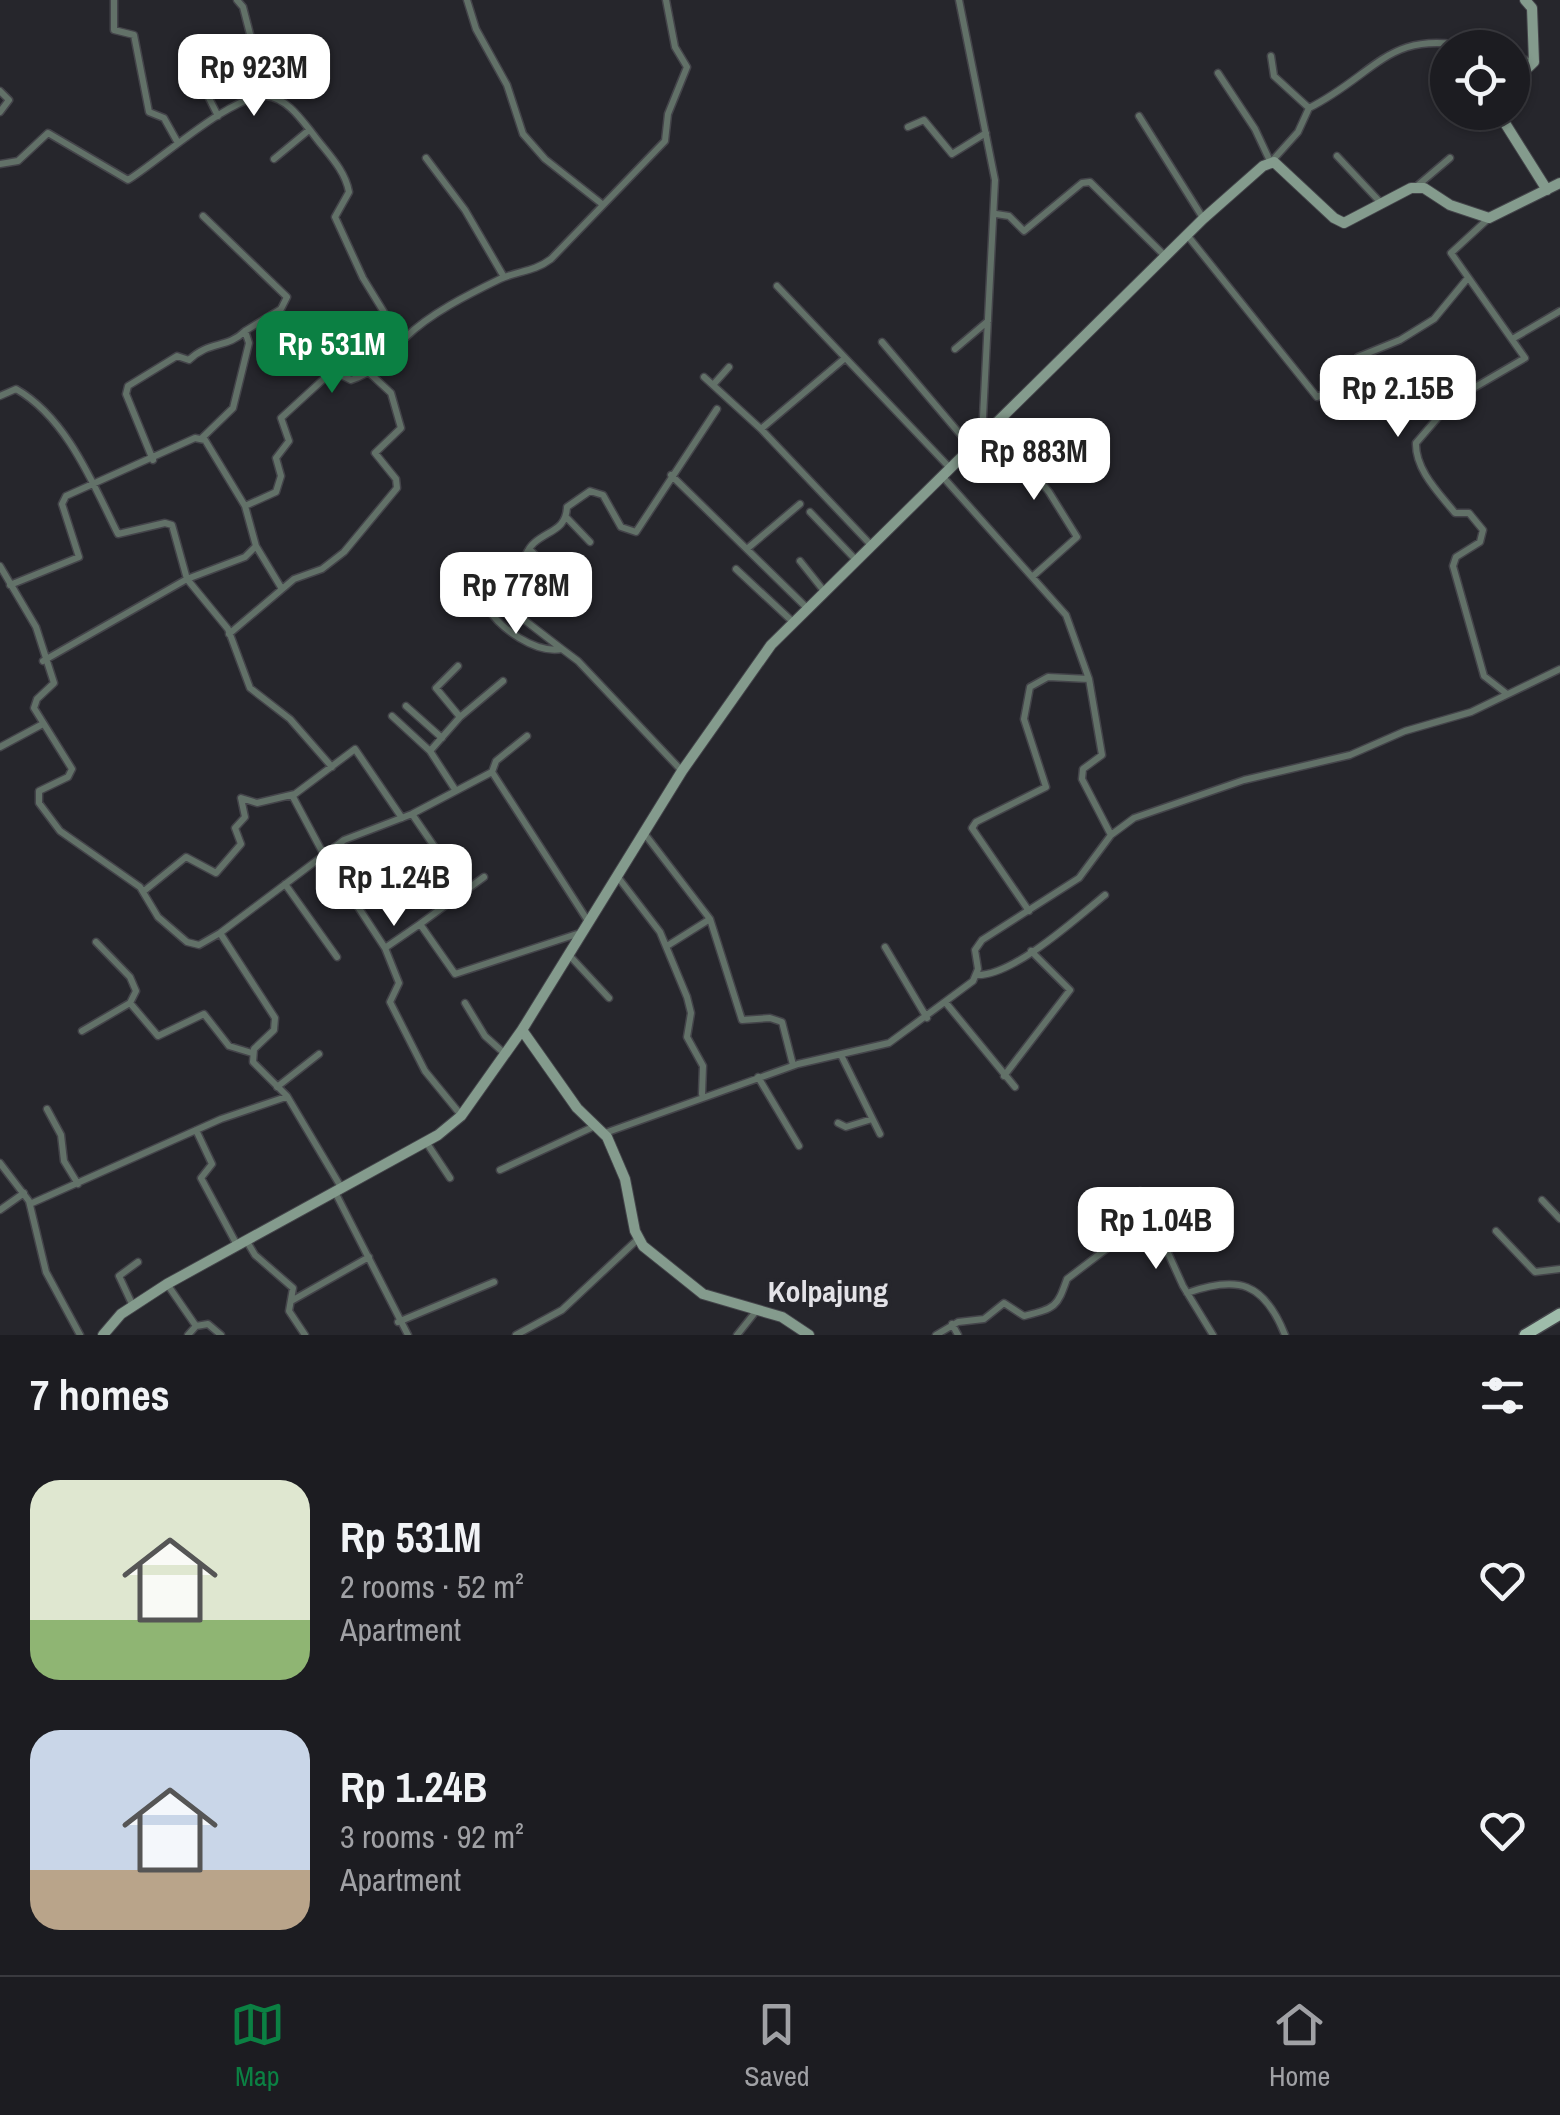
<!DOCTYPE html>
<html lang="en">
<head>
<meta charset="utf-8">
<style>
  :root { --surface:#1c1c21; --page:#25252a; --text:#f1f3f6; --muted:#a0a1a5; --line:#3a3a3f; --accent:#0b8043 }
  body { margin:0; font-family:"Archivo Narrow",sans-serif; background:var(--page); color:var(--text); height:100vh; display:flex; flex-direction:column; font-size:38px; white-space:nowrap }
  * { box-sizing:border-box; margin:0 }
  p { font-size:32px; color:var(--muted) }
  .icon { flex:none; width:55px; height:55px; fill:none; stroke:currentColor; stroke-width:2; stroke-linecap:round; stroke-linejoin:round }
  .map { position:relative; height:1335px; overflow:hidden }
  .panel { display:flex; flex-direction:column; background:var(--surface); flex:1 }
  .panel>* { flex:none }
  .tools { position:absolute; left:1430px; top:30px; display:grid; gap:20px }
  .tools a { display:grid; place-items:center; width:100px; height:100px; border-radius:50%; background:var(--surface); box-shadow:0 2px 8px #0004,0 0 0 2px var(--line); font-size:50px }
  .price { position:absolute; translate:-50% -85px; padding:0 22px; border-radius:20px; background:#fff; color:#222; font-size:32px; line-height:65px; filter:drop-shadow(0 2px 5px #0008) }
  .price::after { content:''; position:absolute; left:50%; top:60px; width:30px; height:22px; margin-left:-15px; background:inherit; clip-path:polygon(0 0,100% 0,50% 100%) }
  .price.selected { background:var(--accent); color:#fff }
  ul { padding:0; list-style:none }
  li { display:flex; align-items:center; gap:30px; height:250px; padding:0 30px }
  li span { display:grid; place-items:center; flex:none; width:280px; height:200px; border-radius:30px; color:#555 }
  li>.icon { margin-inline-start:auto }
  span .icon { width:120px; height:120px; fill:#fffc; stroke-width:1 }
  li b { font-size:42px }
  h2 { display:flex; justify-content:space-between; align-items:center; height:120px; padding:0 30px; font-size:42px }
  .tabs { display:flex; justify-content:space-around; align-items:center; height:140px; border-top:2px solid var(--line); background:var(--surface); font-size:28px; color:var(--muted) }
  .tabs a { display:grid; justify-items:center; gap:5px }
  .tabs .selected { color:var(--accent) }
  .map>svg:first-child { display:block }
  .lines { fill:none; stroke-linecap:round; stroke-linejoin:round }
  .street-casing { stroke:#44444a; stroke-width:9 }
  .secondary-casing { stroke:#44444a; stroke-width:12 }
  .primary-casing { stroke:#44444a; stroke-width:14 }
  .street { stroke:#627168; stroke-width:6 }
  .secondary { stroke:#849b8d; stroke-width:10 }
  .primary { stroke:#9ebcaa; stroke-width:11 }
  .labels { text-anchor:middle; stroke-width:8; stroke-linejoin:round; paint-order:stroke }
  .quarter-label { font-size:30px; font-weight:bold; fill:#e3e2e7; stroke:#26262c }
</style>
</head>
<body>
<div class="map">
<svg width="1560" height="1335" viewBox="0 0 1560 1335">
  <rect width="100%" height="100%" fill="#26262c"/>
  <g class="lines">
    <defs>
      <path id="street" d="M114 0V30L134 35 149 112 164 118 178 143
        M237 0 243 7 266 96
        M467 0 476 29 507 85 523 134 545 159 602 204
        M959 0 995 180 982 437
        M187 54 218 116
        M1271 56 1274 76 1309 108 1298 132 1272 161
        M1512 57 1534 62
        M1218 73 1255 129 1270 161
        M0 91 9 100 0 112
        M1309 108C1377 74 1389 27 1475 48
        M1139 116 1203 218
        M908 127 924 120 952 154 986 133
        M1337 156 1381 203
        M426 158 465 210 504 277
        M274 159 309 130
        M0 164 18 161 48 133 128 180C158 162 232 94 266 96 287 98 301 119 313 134 326 152 345 169 349 192L335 217 363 278 401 340
        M1417 186 1450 158
        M996 214 1009 216 1024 231 1082 183 1090 182 1165 256
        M1488 219 1451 253 1525 358 1453 400 1416 443C1415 470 1440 494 1455 513H1469L1483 530 1480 542 1456 557 1453 566 1484 676 1507 694
        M1187 235 1317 397 1362 378 1358 357 1400 340 1434 319 1467 279
        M777 286 950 468
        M1514 338 1560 311
        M882 342 971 447
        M955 349 988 321
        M333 371 350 355
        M704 377 761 429 871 545
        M713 385 729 367
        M0 396 16 389C67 418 93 484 118 534L165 523 172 525 187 579 228 629 250 688 290 719 332 767
        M995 426 1049 492 1077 537 1032 577
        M761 429 844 359
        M202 438 233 408 249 343 245 331 281 309 287 297 203 216
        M153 460 126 394 128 386 177 356 189 360C210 340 227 349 245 331
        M671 475 807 608
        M943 477 1066 615 1089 679 1102 755 1083 769 1082 779 1111 835
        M810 512 856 560
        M567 518 590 542
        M256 546 282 589
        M748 548 800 504
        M529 549 562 581
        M800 561 824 591
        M0 566 36 627 54 683 37 699 34 708 72 769 68 777 39 791V803L60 831 140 887 158 917 187 942 199 945 220 933 344 840 412 814 492 772 588 921
        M736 569 793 622
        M10 585 79 557 62 504 66 496 195 438 205 440 245 506 276 492 281 476 276 458 289 441 281 418 328 375 333 371 351 380C376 372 391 352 405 338 429 314 469 294 500 279 517 271 534 272 551 259L665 141 668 114 687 67 675 47 666 0
        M492 595 562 649
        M229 634 294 579 322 569 344 552 397 488 396 479 375 453 401 428 391 393 336 342
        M43 661 187 579 245 557 256 546 245 506
        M458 666 436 688 460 717
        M406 706 442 738
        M392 716 430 751 456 791
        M0 747 41 725
        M430 751 460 717 503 681
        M682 771 578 661 562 649C536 654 500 629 487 607L499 584 519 575C523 564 525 551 534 543 549 530 566 530 567 507L590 491 603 495 621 527 636 532 717 409
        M492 772 496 761 527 736
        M292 795 324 855 385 948 399 983 390 1002 425 1071 461 1115
        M412 814 434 846
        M644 833 710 919 742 1020 770 1018 782 1022 793 1065
        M617 876 660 932 687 997 691 1013 687 1037 703 1066 702 1094
        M285 884 337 957
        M144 891 186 857 216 873 241 844 235 828 245 817 241 798 257 803 295 794 355 749 402 818
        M1029 911 972 828 976 822 1046 787 1024 719 1030 687 1048 677 1089 679
        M420 924 484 877
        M220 933 275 1018 274 1030 254 1049 253 1062 287 1096 341 1187
        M96 942 130 977 136 991 130 1003
        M667 946 710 919
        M885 947 927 1018
        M385 948 420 924 455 974 580 933
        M569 955 609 998
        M977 975C1013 976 1077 918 1105 895
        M465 1003 485 1036 504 1053
        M946 1003 1015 1087
        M82 1031 130 1003 158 1036 204 1014 229 1046 252 1053
        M841 1055 880 1134
        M1004 1076 1070 990 1031 951
        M758 1077 799 1146
        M277 1087 319 1054
        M47 1109 61 1135 64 1161 78 1184
        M838 1123 846 1127 872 1119
        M196 1130 212 1164 201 1178 237 1245
        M605 1133 798 1064 889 1043 973 981 978 969 975 950 982 940 1079 878 1111 835 1134 818 1244 780 1350 755 1405 731 1471 712 1560 669
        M426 1142 450 1178
        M0 1163 29 1201 46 1272 80 1335
        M500 1170 595 1126
        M1140 1191 1183 1286 1213 1335
        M335 1192 408 1335
        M1542 1200 1560 1219
        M30 1204 221 1119 286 1097
        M0 1210 24 1193
        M1496 1231 1535 1272 1560 1269
        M246 1240 255 1255 293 1288 289 1311 305 1335
        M167 1284 196 1326
        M1187 1293C1238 1275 1264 1282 1285 1335
        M293 1300 369 1257
        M133 1306 119 1276 138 1262
        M398 1322 494 1282
        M952 1324 958 1335
        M188 1335 196 1326 208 1324 221 1335
        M516 1335 562 1310 638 1239
        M737 1335 757 1310
        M936 1335 958 1322 984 1319 1004 1303 1024 1316C1056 1308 1057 1307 1067 1279L1151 1215"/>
      <path id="secondary" d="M1512 83 1534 62 1532 8 1525 0
        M1498 112 1547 190
        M522 1030 577 1108 607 1137 625 1179 635 1231 643 1246 703 1294 782 1317 809 1335
        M103 1335 121 1314 167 1284 438 1135 461 1116 522 1030 682 771 771 645 1203 219 1263 166 1274 162 1334 218 1344 223 1411 188H1424L1450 205 1489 218 1560 183"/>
      <path id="primary" d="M1525 1335 1560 1314"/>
    </defs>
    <!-- street casing -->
    <use href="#street" class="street-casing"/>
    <!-- secondary casing -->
    <use href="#secondary" class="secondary-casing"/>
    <!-- primary casing -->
    <use href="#primary" class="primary-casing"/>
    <!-- street -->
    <use href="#street" class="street"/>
    <!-- secondary -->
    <use href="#secondary" class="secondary"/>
    <!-- primary -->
    <use href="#primary" class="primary"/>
  </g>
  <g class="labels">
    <!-- quarter labels -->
    <g class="quarter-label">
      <text x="828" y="1302">Kolpajung</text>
    </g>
  </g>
</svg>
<div class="tools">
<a><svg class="icon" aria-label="locate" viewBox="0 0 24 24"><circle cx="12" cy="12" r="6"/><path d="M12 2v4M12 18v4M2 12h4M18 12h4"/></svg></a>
</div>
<b class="price" style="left:254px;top:119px">Rp 923M</b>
<b class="price selected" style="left:332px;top:396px">Rp 531M</b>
<b class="price" style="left:1398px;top:440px">Rp 2.15B</b>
<b class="price" style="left:1034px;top:503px">Rp 883M</b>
<b class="price" style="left:516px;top:637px">Rp 778M</b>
<b class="price" style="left:394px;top:929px">Rp 1.24B</b>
<b class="price" style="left:1156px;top:1272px">Rp 1.04B</b>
</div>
<section class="panel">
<h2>7 homes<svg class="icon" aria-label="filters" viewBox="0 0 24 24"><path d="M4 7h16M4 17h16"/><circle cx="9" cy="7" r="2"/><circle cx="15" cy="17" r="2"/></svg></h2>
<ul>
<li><span style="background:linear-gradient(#dfe7d0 70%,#8fb573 0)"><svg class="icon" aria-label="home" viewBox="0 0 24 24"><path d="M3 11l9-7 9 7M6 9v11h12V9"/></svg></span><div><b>Rp 531M</b><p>2 rooms · 52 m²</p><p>Apartment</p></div><svg class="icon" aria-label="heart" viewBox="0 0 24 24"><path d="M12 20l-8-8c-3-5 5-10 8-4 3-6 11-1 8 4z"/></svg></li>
<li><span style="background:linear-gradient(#c9d6e8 70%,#b9a48a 0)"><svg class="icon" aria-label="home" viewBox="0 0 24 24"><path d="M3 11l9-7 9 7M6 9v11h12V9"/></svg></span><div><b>Rp 1.24B</b><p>3 rooms · 92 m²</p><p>Apartment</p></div><svg class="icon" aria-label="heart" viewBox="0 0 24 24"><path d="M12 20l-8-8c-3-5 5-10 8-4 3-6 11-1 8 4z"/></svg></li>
</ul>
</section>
<nav class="tabs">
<a class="selected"><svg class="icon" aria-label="map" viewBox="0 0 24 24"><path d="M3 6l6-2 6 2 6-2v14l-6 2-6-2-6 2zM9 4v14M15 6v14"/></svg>Map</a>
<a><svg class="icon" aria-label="saved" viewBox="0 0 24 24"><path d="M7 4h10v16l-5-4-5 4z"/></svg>Saved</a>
<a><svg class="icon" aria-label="home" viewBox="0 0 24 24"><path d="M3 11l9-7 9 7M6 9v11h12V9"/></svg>Home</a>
</nav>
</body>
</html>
